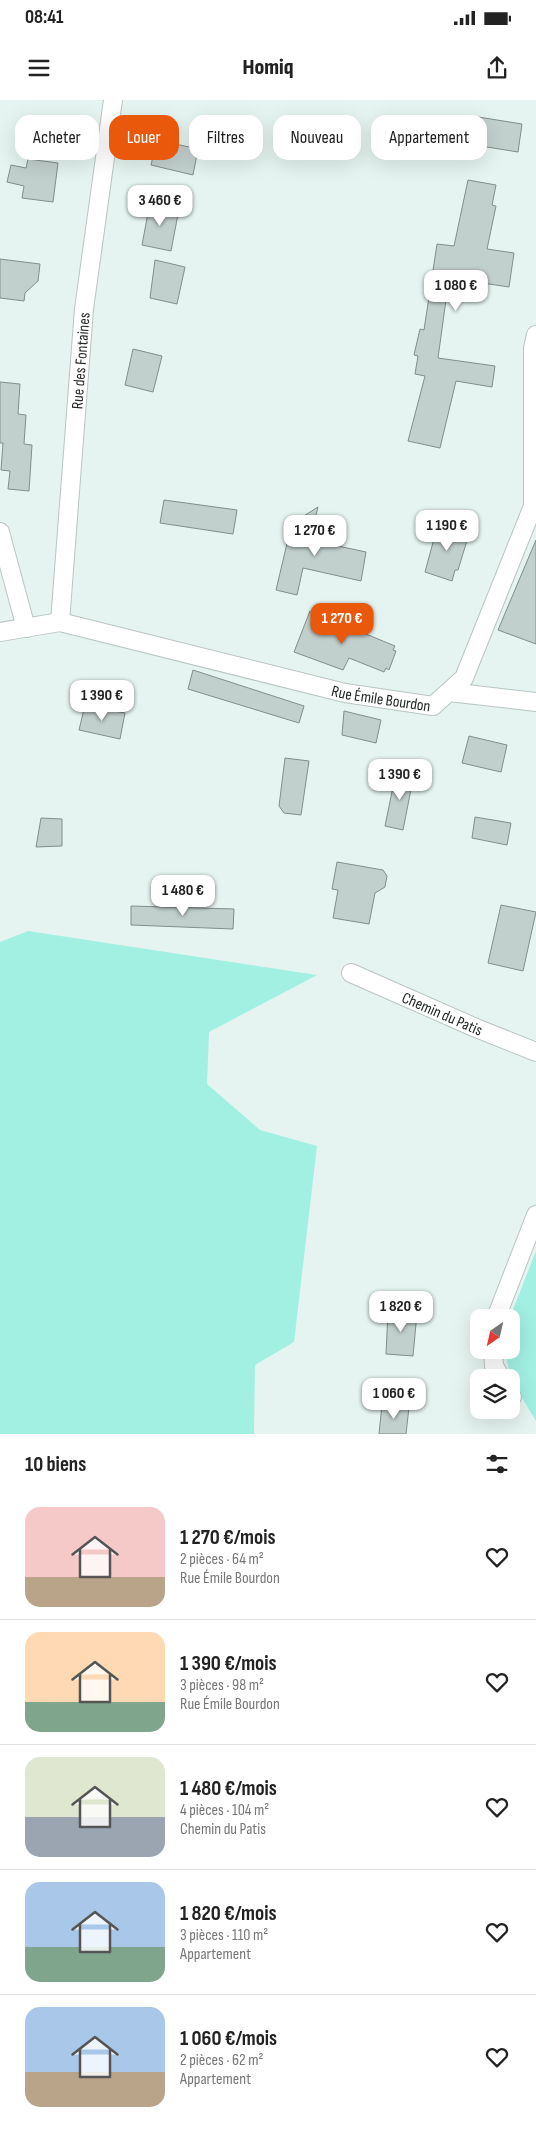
<!DOCTYPE html>
<html lang="fr">
<head>
<meta charset="utf-8">
<style>
  :root { --surface:#fff; --page:#f2f2f2; --text:#222; --muted:#767676; --line:#e0e0e0; --accent:#ea580c }
  body { margin:0; font-family:"Sofia Sans Condensed",sans-serif; background:var(--page); color:var(--text); height:100vh; display:flex; flex-direction:column; font-size:19px; white-space:nowrap }
  * { box-sizing:border-box; margin:0 }
  p { font-size:16px; color:var(--muted) }
  .icon { flex:none; width:28px; height:28px; fill:none; stroke:currentColor; stroke-width:2; stroke-linecap:round; stroke-linejoin:round }
  .map { position:relative; height:1334px; overflow:hidden }
  .details { display:flex; flex-direction:column; background:var(--surface); flex:1 }
  .details>* { flex:none }
  .guide { position:absolute; left:15px; top:15px; width:506px; height:45px; display:flex; gap:10px }
  .needle { width:32px; rotate:214deg }
  .controls { position:absolute; left:470px; top:1209px; display:grid; gap:10px }
  .controls a { display:grid; place-items:center; width:50px; height:50px; border-radius:10px; background:var(--surface); box-shadow:0 5px 20px #0002; font-size:25px }
  .price { position:absolute; translate:-50% -42px; padding:0 11px; border-radius:10px; background:#fff; color:#222; font-size:16px; line-height:32px; filter:drop-shadow(0 1px 2px #0008) }
  .price::after { content:''; position:absolute; left:50%; top:30px; width:15px; height:11px; margin-left:-8px; background:inherit; clip-path:polygon(0 0,100% 0,50% 100%) }
  .price.on { background:var(--accent); color:#fff }
  ul { padding:0; list-style:none }
  li { display:flex; align-items:center; gap:15px; height:125px; padding:0 25px }
  li+li { border-top:1px solid var(--line) }
  li span { display:grid; place-items:center; flex:none; width:140px; height:100px; border-radius:15px; color:#555 }
  li>.icon { margin-inline-start:auto }
  span .icon { width:60px; height:60px; fill:#fffc; stroke-width:1 }
  li b { font-size:21px }
  h2 { display:flex; justify-content:space-between; align-items:center; height:60px; padding:0 25px; font-size:21px }
  .pill { padding:0 18px; border-radius:15px; background:var(--surface); box-shadow:0 5px 20px #0002; font-size:18px; line-height:45px }
  .pill.on { background:var(--accent); color:#fff }
  .status { display:flex; justify-content:space-between; align-items:center; height:35px; padding:0 25px; background:var(--surface); direction:ltr }
  .status svg { height:14px; fill:currentColor }
  header { display:flex; justify-content:space-between; align-items:center; height:65px; padding:0 25px; background:var(--surface); font-size:22px; font-weight:800 }
  .map>svg:first-child { display:block }
  .green { fill:#a2f0e2 }
  .building { fill:#c2d0cd; stroke:#818e8b }
  .lines { fill:none; stroke-linecap:round; stroke-linejoin:round }
  .street-casing { stroke:#b8c5c3; stroke-width:20 }
  .street { stroke:#fff; stroke-width:18 }
  .labels { text-anchor:middle; stroke-width:4; stroke-linejoin:round; paint-order:stroke }
  .street-label { font-size:16px; fill:#222826; stroke:#e5f4f0 }
</style>
</head>
<body>
<div class="status"><b>08:41</b><svg viewBox="0 0 49 12"><path d="M0 12V9h3v3zM5 12V6h3v6zM10 12V3h3v9zM15 12V0h3v12zM26 1h20v11H26zM47 4h2v5h-2z"/></svg></div>
<header><svg class="icon" aria-label="menu" viewBox="0 0 24 24"><path d="M4 6h16M4 12h16M4 18h16"/></svg>Homiq<svg class="icon" aria-label="share" viewBox="0 0 24 24"><path d="M12 15V3M7 8l5-5 5 5M5 13v7h14v-7"/></svg></header>
<div class="map">
<svg width="536" height="1334" viewBox="0 0 536 1334">
  <rect width="100%" height="100%" fill="#e5f4f0"/>
  <!-- green -->
  <path class="green" d="M28 831 317 875 209 932 207 984 260 1030 317 1046 294 1242 255 1265 254 1334H0V842Z
    M536 1151V1321C523 1299 506 1276 506 1250H511L510 1217Z"/>
  <!-- building -->
  <path class="building" d="M472 16 522 24 518 52 468 44Z
    M157 40 198 49 193 75 151 65Z
    M28 59 58 63 53 102 22 98 24 86 7 82 11 65 26 68Z
    M468 80 496 85 492 105 496 106 487 149 514 153 509 187 449 178 438 258 495 266 492 287 456 281 440 348 408 341 425 276 415 274 418 256 414 255 420 229 424 230 437 144 454 146Z
    M150 102 179 109 171 151 142 145Z
    M0 159 40 164 38 181 25 193 24 201 0 198Z
    M155 160 185 167 177 204 150 198Z
    M133 249 162 256 153 292 125 285Z
    M0 282 20 284 18 314 26 315 24 344 32 345 29 391 8 389 10 371 1 370 3 343H0Z
    M164 400 237 410 233 434 160 423Z
    M318 407 310 440 366 452 361 481 303 468 297 495 276 490 293 418 299 419Z
    M438 424 469 434 458 470H455L452 481 425 472Z
    M536 440V544L498 530Z
    M310 511 395 546 393 550 396 551 389 570 386 568 384 572 349 558 343 570 294 552Z
    M193 570 304 606 299 623 188 589Z
    M85 605 125 613 120 639 79 630Z
    M344 611 381 620 376 643 342 635Z
    M469 636 507 645 501 672 462 663Z
    M285 658 309 661 301 715 284 713 279 706Z
    M396 672 414 674 403 730 385 726Z
    M475 717 511 723 507 745 472 738Z
    M41 718 62 719V746L36 747Z
    M337 762 383 770 387 776 385 787 375 793 369 824 333 818 338 790 332 789Z
    M501 805 536 812 523 871 488 863Z
    M131 806 234 809 233 829 131 825Z
    M388 1211 417 1213 413 1256 386 1254Z
    M382 1305 409 1307 406 1334H379Z"/>
  <g class="lines">
    <defs>
      <g id="street">
        <path d="M0 432 26 528"/>
        <path id="s1" d="M60 522 84 209 113 0"/>
        <path id="s2" d="M0 532 60 522 345 593 433 606 464 578 533 406V248L536 235"/>
        <path d="M449 592 536 602"/>
        <path id="s3" d="M351 873 476 928 536 952"/>
        <path d="M496 1218 536 1115"/>
        <path d="M493 1250 494 1266 501 1278"/>
        <path d="M511 1296 512 1297"/>
      </g>
    </defs>
    <!-- street casing -->
    <use href="#street" class="street-casing"/>
    <!-- street -->
    <use href="#street" class="street"/>
  </g>
  <g class="labels">
    <!-- street labels -->
    <g class="street-label">
      <text dy="6" stroke="none"><textPath href="#s1" startOffset="262">Rue des Fontaines</textPath></text>
      <text dy="6" stroke="none"><textPath href="#s2" startOffset="391">Rue Émile Bourdon</textPath></text>
      <text dy="6" stroke="none"><textPath href="#s3" startOffset="100">Chemin du Patis</textPath></text>
    </g>
  </g>
</svg>
<div class="controls">
<a><svg class="needle" viewBox="-14 -14 28 28"><path d="M0-13l5 13h-10z" fill="#e53935"/><path d="M0 13l5-13h-10z" fill="#767676"/></svg></a>
<a><svg class="icon" aria-label="layers" viewBox="0 0 24 24"><path d="M12 4l9 5-9 5-9-5zM3 14l9 5 9-5"/></svg></a>
</div>
<b class="price" style="left:160px;top:127px">3 460 €</b>
<b class="price" style="left:456px;top:212px">1 080 €</b>
<b class="price" style="left:447px;top:452px">1 190 €</b>
<b class="price" style="left:315px;top:457px">1 270 €</b>
<b class="price on" style="left:342px;top:545px">1 270 €</b>
<b class="price" style="left:102px;top:622px">1 390 €</b>
<b class="price" style="left:400px;top:701px">1 390 €</b>
<b class="price" style="left:183px;top:817px">1 480 €</b>
<b class="price" style="left:401px;top:1233px">1 820 €</b>
<b class="price" style="left:394px;top:1320px">1 060 €</b>
<div class="guide">
<a class="pill">Acheter</a>
<a class="pill on">Louer</a>
<a class="pill">Filtres</a>
<a class="pill">Nouveau</a>
<a class="pill">Appartement</a>
</div>
</div>
<section class="details">
<h2>10 biens<svg class="icon" aria-label="filters" viewBox="0 0 24 24"><path d="M4 7h16M4 17h16"/><circle cx="9" cy="7" r="2"/><circle cx="15" cy="17" r="2"/></svg></h2>
<ul>
<li><span style="background:linear-gradient(#f6c9c9 70%,#b9a48a 0)"><svg class="icon" aria-label="home" viewBox="0 0 24 24"><path d="M3 11l9-7 9 7M6 9v11h12V9"/></svg></span><div><b>1 270 €/mois</b><p>2 pièces · 64 m²</p><p>Rue Émile Bourdon</p></div><svg class="icon" aria-label="heart" viewBox="0 0 24 24"><path d="M12 20l-8-8c-3-5 5-10 8-4 3-6 11-1 8 4z"/></svg></li>
<li><span style="background:linear-gradient(#ffd9b3 70%,#7fa58c 0)"><svg class="icon" aria-label="home" viewBox="0 0 24 24"><path d="M3 11l9-7 9 7M6 9v11h12V9"/></svg></span><div><b>1 390 €/mois</b><p>3 pièces · 98 m²</p><p>Rue Émile Bourdon</p></div><svg class="icon" aria-label="heart" viewBox="0 0 24 24"><path d="M12 20l-8-8c-3-5 5-10 8-4 3-6 11-1 8 4z"/></svg></li>
<li><span style="background:linear-gradient(#dfe7d0 60%,#9aa5b1 0)"><svg class="icon" aria-label="home" viewBox="0 0 24 24"><path d="M3 11l9-7 9 7M6 9v11h12V9"/></svg></span><div><b>1 480 €/mois</b><p>4 pièces · 104 m²</p><p>Chemin du Patis</p></div><svg class="icon" aria-label="heart" viewBox="0 0 24 24"><path d="M12 20l-8-8c-3-5 5-10 8-4 3-6 11-1 8 4z"/></svg></li>
<li><span style="background:linear-gradient(#a9c7e8 65%,#7fa58c 0)"><svg class="icon" aria-label="home" viewBox="0 0 24 24"><path d="M3 11l9-7 9 7M6 9v11h12V9"/></svg></span><div><b>1 820 €/mois</b><p>3 pièces · 110 m²</p><p>Appartement</p></div><svg class="icon" aria-label="heart" viewBox="0 0 24 24"><path d="M12 20l-8-8c-3-5 5-10 8-4 3-6 11-1 8 4z"/></svg></li>
<li><span style="background:linear-gradient(#a9c7e8 65%,#b9a48a 0)"><svg class="icon" aria-label="home" viewBox="0 0 24 24"><path d="M3 11l9-7 9 7M6 9v11h12V9"/></svg></span><div><b>1 060 €/mois</b><p>2 pièces · 62 m²</p><p>Appartement</p></div><svg class="icon" aria-label="heart" viewBox="0 0 24 24"><path d="M12 20l-8-8c-3-5 5-10 8-4 3-6 11-1 8 4z"/></svg></li>
</ul>
</section>
</body>
</html>
